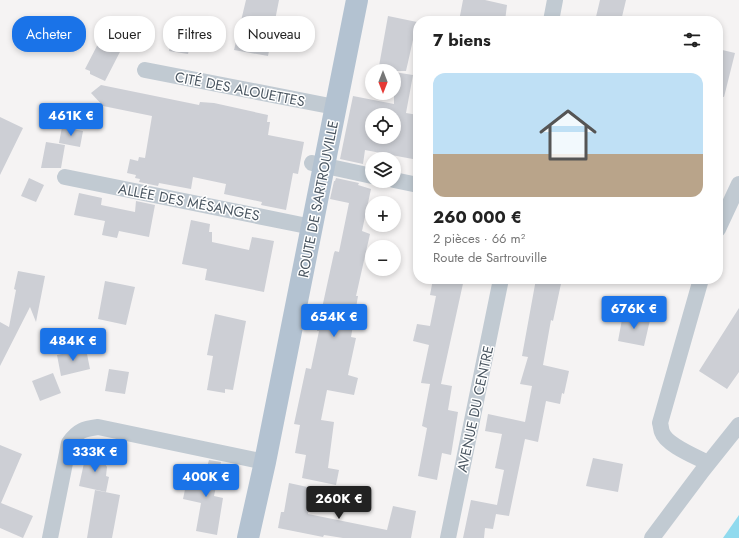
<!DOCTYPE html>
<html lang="fr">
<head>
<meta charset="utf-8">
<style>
  :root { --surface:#fff; --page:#f6f6f6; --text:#222; --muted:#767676; --accent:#1a73e8 }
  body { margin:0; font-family:Jost,sans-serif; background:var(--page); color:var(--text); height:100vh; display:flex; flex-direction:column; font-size:15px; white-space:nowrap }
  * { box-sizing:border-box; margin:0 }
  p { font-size:13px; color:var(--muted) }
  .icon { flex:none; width:22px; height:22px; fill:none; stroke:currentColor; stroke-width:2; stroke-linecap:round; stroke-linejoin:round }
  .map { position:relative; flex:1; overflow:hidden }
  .drawer { position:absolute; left:413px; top:16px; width:310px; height:268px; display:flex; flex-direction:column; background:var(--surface); border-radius:16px; box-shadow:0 2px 6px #0003 }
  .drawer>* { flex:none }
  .hud { position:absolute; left:12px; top:16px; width:341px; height:36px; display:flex; gap:8px }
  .needle { width:26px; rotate:180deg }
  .fabs { position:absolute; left:365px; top:64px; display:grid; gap:8px }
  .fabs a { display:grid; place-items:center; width:36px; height:36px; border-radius:50%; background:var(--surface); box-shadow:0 2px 6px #0003; font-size:20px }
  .price { position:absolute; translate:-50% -34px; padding:0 9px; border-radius:4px; background:var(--accent); color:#fff; font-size:13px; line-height:26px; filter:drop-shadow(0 1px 2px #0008) }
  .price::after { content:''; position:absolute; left:50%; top:24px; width:12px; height:9px; margin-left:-6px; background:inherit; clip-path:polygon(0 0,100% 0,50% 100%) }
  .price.on { background:#222; color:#fff }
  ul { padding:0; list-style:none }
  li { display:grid; align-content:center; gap:8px; height:212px; padding:0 20px }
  li span { display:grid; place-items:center; height:124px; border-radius:12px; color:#555 }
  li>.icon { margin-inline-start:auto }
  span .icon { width:72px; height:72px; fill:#fffc; stroke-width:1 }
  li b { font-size:17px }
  h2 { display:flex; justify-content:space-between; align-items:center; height:48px; padding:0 20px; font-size:17px }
  .tag { padding:0 14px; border-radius:16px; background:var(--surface); box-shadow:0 2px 6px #0003; font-size:14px; line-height:36px }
  .tag.on { background:var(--accent); color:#fff }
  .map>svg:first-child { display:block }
  .water { fill:#90daee }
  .building { fill:#cdcfd5; fill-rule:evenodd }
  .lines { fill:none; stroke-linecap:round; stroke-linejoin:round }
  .minor { stroke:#c1cad2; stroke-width:16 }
  .primary { stroke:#b3c2d1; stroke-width:22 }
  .labels { text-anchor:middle; stroke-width:3; stroke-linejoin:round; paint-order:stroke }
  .street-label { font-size:14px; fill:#4a5661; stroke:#fff }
</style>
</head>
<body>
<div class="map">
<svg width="739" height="538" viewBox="0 0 739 538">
  <rect width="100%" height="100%" fill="#f5f3f3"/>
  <!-- water -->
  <path class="water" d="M739 515V538H723Z"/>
  <!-- building -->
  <path class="building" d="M246 0H279L268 56 234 50Z
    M463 0H485L507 5 505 21H459Z
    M600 0H626L621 21H595Z
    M388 16 417 22 406 71H390V68L379 66Z
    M173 28 193 31 188 54 169 51Z
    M114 29 116 43 123 46 105 81 90 74V71L85 69 100 40Z
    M718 49 735 53 724 97 718 96Z
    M394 72 413 75 406 113 418 115V160L365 150 363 164 340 159 353 96 394 104ZM372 115H394V137H372Z
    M101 85 199 105 200 102 214 103 268 115 267 122H270L268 135 304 142 298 174 293 173 286 210 261 205 262 202 224 194 226 184 193 177 191 189 159 183 158 186 139 182 140 179 135 178 136 175 127 173 130 159 138 161 139 157 145 158 152 116 103 106 91 93Z
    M0 117 23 128 0 175Z
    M62 127 83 131 80 147 59 143Z
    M46 142 65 145 61 168H41Z
    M29 178 44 185 36 202 21 196Z
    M336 178 359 183 358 185 371 189 362 231 370 234 356 296H358L351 337 356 338 348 375 358 378 354 395 327 390 321 420 334 422 328 468 339 470 336 485 302 478 306 455 295 453 300 425 294 424 306 368 311 369 319 331H317L334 253 335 251 339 252 349 203 330 199 334 181H335Z
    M79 193 102 198 101 205 135 212 136 201 155 205 149 237 119 231 117 238 102 235 105 221 74 215Z
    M191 220 210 224 209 232H212V242L249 250 252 237 274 241 264 292 205 280 207 269 182 264Z
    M18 271 45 276 36 322 30 307 0 366V322L9 327 16 290 14 289Z
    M433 279H464L441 384 452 386 448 410 458 412 451 455 442 453 437 480 418 476 427 428 422 426 430 384 421 383 429 345 413 341 417 324 430 326 436 296 430 295Z
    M536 279H562L553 321 551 320 543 365 569 371 564 394 562 393 560 404 546 401 538 442 525 439 509 516 496 514 493 529 485 528 484 538H463L471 500 497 505 504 470 495 468 502 434 485 431 488 414 525 422 532 386 520 384 528 357 522 356Z
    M105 281 135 287 126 325 98 319Z
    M739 308V372L727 389 699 371Z
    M215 314 246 321 233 390 225 389V393L207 390 213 356 207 355Z
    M623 314 650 320 644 346 618 341Z
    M86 349 90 369 61 376 57 355Z
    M109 369 129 372 125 394 105 391Z
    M53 373 61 393 40 401 32 381Z
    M92 444 107 467 106 476 109 477 106 492 79 486 84 463 88 464Z
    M0 445 22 454 1 503 33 516 23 538 0 528Z
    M593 458 623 464 618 492 586 486Z
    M209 460 221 462 214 496 223 498 217 535 196 531 201 503 183 499 188 475 204 478Z
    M289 483 312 488 308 514 387 530 393 506 416 511 411 538H343L324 535 323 537 278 528 281 512H284Z
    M95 490 120 495 112 538H87Z"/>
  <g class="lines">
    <!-- minor -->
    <path class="minor" d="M551 21 555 0
      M145 70 335 107
      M312 163 372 176
      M65 177 312 227
      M394 180 418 185
      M718 229 739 184
      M701 279 660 423C661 426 661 430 662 432 666 445 697 457 708 463
      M50 538 69 443C78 430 84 429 98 427L265 462
      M448 538 501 279
      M652 538 703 470 739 425"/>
    <!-- primary -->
    <path class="primary" d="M248 538 265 462 357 0"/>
  </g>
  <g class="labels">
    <!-- street labels -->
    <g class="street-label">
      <text transform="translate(240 89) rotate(11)" y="5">CITÉ DES ALOUETTES</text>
      <text transform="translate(318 199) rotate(-79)" y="5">ROUTE DE SARTROUVILLE</text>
      <text transform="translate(189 202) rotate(11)" y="5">ALLÉE DES MÉSANGES</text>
      <text transform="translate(475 409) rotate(-78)" y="5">AVENUE DU CENTRE</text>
    </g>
  </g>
</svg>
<div class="fabs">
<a><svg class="needle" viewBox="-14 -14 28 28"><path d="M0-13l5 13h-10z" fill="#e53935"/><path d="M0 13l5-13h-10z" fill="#767676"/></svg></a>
<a><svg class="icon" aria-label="locate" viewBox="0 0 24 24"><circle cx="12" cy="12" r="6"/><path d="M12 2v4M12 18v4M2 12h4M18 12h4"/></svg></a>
<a><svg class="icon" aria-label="layers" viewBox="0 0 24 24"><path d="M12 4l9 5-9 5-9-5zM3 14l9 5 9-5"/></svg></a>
<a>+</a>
<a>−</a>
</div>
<b class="price" style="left:71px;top:137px">461K €</b>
<b class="price" style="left:634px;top:330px">676K €</b>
<b class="price" style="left:334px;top:338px">654K €</b>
<b class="price" style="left:73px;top:362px">484K €</b>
<b class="price" style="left:95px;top:473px">333K €</b>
<b class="price" style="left:206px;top:498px">400K €</b>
<b class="price on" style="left:339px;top:520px">260K €</b>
<div class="hud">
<a class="tag on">Acheter</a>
<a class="tag">Louer</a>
<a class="tag">Filtres</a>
<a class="tag">Nouveau</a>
</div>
<section class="drawer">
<h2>7 biens<svg class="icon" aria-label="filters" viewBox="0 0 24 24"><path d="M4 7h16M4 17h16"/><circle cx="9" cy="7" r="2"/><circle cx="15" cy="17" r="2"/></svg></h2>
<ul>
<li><span style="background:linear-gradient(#bfe0f5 65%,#b9a48a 0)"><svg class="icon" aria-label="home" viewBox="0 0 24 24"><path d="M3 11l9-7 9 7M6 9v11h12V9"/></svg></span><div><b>260 000 €</b><p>2 pièces · 66 m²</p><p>Route de Sartrouville</p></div></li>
</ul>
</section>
</div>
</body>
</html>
